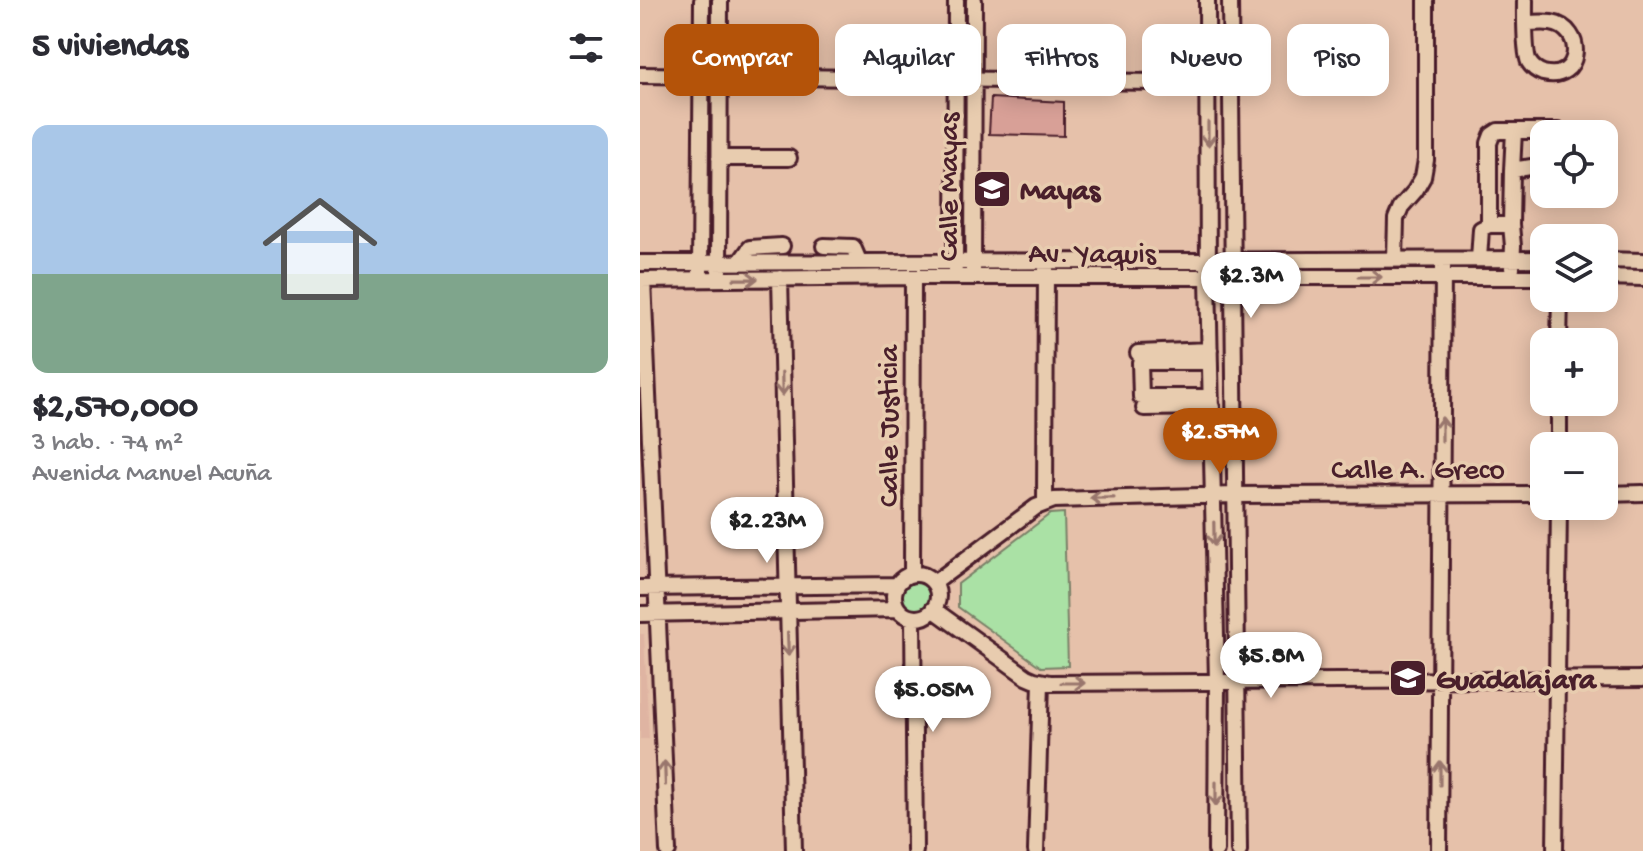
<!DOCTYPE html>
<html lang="es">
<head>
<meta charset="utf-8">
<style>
  :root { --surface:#fff; --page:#f7f7f7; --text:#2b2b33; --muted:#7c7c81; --line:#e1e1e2; --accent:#b45309 }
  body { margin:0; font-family:"Gochi Hand",sans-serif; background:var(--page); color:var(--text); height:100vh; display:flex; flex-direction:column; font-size:30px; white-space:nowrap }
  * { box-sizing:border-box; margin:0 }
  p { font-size:26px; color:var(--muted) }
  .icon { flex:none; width:44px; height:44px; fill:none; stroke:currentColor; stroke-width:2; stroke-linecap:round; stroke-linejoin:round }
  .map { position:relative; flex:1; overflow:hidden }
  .panel { display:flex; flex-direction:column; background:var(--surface); width:640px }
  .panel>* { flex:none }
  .hud { position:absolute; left:24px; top:24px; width:760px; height:72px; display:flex; gap:16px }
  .buttons { position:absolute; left:890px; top:120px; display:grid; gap:16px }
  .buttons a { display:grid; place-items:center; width:88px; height:88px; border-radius:16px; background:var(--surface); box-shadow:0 4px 20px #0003; font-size:40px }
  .price { position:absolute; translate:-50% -68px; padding:0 18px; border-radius:28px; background:#fff; color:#222; font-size:26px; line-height:52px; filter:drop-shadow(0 2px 4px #0008) }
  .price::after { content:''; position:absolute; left:50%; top:48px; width:24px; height:18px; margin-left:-12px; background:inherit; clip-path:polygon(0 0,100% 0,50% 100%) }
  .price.on { background:var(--accent); color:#fff }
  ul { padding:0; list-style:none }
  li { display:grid; align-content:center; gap:16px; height:424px; padding:0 32px }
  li+li { border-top:2px solid var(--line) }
  li span { display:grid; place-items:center; height:248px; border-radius:16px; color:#555 }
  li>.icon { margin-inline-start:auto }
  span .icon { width:144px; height:144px; fill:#fffc; stroke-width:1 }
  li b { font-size:34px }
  h2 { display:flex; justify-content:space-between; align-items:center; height:96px; padding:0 32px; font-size:34px }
  .tag { padding:0 28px; border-radius:16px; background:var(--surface); box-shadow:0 4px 20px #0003; font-size:28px; line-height:72px }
  .tag.on { background:var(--accent); color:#fff }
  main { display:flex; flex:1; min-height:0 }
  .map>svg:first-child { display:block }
  .built { fill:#dfb4a2 }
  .green { fill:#aae1a5; stroke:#7a8068; stroke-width:2 }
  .building { fill:#d8a097; stroke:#4a1f2b; stroke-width:2 }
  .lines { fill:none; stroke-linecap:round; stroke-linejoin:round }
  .minor-casing { stroke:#4a1f2b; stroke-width:20 }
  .minor { stroke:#e8ccaf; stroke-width:14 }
  .oneway { stroke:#99766d }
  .labels { text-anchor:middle; stroke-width:7; stroke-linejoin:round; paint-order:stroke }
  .street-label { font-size:30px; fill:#4a1f2b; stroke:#e8ccaf }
  .poi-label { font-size:30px; font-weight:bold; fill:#4a1f2b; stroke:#e8ccaf; text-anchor:start }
</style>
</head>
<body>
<main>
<section class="panel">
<h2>5 viviendas<svg class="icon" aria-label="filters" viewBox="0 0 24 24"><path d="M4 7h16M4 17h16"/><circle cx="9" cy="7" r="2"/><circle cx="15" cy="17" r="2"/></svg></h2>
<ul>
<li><span style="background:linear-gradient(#a9c7e8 60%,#7fa58c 0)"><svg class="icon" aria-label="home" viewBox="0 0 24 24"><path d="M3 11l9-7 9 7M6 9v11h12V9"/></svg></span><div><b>$2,570,000</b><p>3 hab. · 74 m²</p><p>Avenida Manuel Acuña</p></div></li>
</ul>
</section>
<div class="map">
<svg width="1003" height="851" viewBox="0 0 1003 851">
  <rect width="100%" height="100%" fill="#e6c1aa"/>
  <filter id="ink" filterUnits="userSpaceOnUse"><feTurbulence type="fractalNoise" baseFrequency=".0125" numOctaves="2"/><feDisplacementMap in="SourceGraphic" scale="16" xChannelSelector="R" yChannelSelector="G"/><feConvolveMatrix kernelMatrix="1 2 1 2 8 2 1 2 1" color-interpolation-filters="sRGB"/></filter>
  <g filter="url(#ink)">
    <!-- built -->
    <path class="built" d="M0 634H4L9 739H0Z"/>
    <!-- green -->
    <path class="green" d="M424 513 428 666 401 667 318 607V584L410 514Z
      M260 596a16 16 0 1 1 32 0a16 16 0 1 1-32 0Z"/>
    <!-- building -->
    <path class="building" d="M351 98 424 102V136L349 134Z"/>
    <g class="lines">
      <defs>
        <path id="minor" d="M567 0 568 278 577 681 576 851
          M590 0C591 284 598 567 599 851
          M885 0C885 13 884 52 889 62 892 67 897 71 903 73 942 83 946 28 911 23 903 22 894 23 886 23
          M0 75 590 83
          M79 158H149
          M872 170 874 131
          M849 225V143L852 135 858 131H918L928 134
          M184 246 213 247 219 261
          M755 259 756 219 761 207 775 191 783 177 786 160V0
          M839 259 841 229 849 225H871
          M964 260 1003 261
          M100 262 110 248 142 246
          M0 263 904 259
          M315 268 316 0
          M872 268 873 246 871 225 872 170 904 165
          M333 270 334 0
          M79 271 80 0
          M60 272 62 0
          M964 277 1003 278
          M140 278 154 851
          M0 280 273 277H904
          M3 280 28 851
          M919 342 920 298
          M498 353 570 350
          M570 362H500L501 397H571
          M504 408 572 407
          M919 446V402
          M964 494 1003 493
          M405 502 406 269
          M254 596a22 22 0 1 1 44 0a22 22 0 1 1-44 0Z
          M272 574 273 277
          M294 583 396 507 414 500 595 495 904 494
          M0 588 256 585
          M293 609 387 677 394 680 410 683 1003 679
          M0 614 258 609
          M273 618 275 851
          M396 851 401 682
          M799 851 803 267
          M915 851 919 506"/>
      </defs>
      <!-- minor casing -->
      <use href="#minor" class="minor-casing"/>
      <!-- minor -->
      <use href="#minor" class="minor"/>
    </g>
    <!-- one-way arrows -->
    <defs><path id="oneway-shaft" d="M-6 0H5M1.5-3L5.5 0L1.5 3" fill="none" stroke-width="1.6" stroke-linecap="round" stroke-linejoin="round" transform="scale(2)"/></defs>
    <g class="oneway">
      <use href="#oneway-shaft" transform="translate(568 134) rotate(90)"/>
      <use href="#oneway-shaft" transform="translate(730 277)"/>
      <use href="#oneway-shaft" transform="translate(106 279) rotate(-1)"/>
      <use href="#oneway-shaft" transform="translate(142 384) rotate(89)"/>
      <use href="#oneway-shaft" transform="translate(802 429) rotate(-90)"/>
      <use href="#oneway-shaft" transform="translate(462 498) rotate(179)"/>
      <use href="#oneway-shaft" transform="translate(574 534) rotate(89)"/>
      <use href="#oneway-shaft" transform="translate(148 644) rotate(88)"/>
      <use href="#oneway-shaft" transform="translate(433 683)"/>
      <use href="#oneway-shaft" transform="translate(25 773) rotate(-92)"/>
      <use href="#oneway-shaft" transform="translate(800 773) rotate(-90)"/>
      <use href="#oneway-shaft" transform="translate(576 794) rotate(90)"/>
    </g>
  </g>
  <!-- icons -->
  <defs>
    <symbol id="school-square" viewBox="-11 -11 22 22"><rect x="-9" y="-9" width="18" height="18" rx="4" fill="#4a1f2b" stroke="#e8ccaf"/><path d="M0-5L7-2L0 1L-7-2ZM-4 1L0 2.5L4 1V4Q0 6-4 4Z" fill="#fff"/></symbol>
  </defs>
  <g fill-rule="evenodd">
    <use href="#school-square" x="330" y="167" width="44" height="44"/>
    <use href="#school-square" x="746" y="656" width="44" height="44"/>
  </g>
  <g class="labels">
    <!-- street labels -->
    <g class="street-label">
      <text transform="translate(307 187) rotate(-90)" y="10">Calle Mayas</text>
      <text x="452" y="262">Av. Yaquis</text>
      <text transform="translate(247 426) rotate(-90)" y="10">Calle Justicia</text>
      <text x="778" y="478">Calle A. Greco</text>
    </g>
    <!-- poi labels -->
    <g class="poi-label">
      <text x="380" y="199">Mayas</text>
      <text x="796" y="688">Guadalajara</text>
    </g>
  </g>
</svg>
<div class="buttons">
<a><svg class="icon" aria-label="locate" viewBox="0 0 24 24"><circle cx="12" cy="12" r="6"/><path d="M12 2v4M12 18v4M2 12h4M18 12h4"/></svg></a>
<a><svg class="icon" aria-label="layers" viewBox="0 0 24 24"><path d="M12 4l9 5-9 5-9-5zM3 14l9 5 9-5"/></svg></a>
<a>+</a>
<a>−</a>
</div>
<b class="price" style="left:611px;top:320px">$2.3M</b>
<b class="price on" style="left:580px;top:476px">$2.57M</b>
<b class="price" style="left:127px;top:565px">$2.23M</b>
<b class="price" style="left:631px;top:700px">$5.8M</b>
<b class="price" style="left:293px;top:734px">$5.05M</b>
<div class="hud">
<a class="tag on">Comprar</a>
<a class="tag">Alquilar</a>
<a class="tag">Filtros</a>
<a class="tag">Nuevo</a>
<a class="tag">Piso</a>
</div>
</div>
</main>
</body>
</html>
